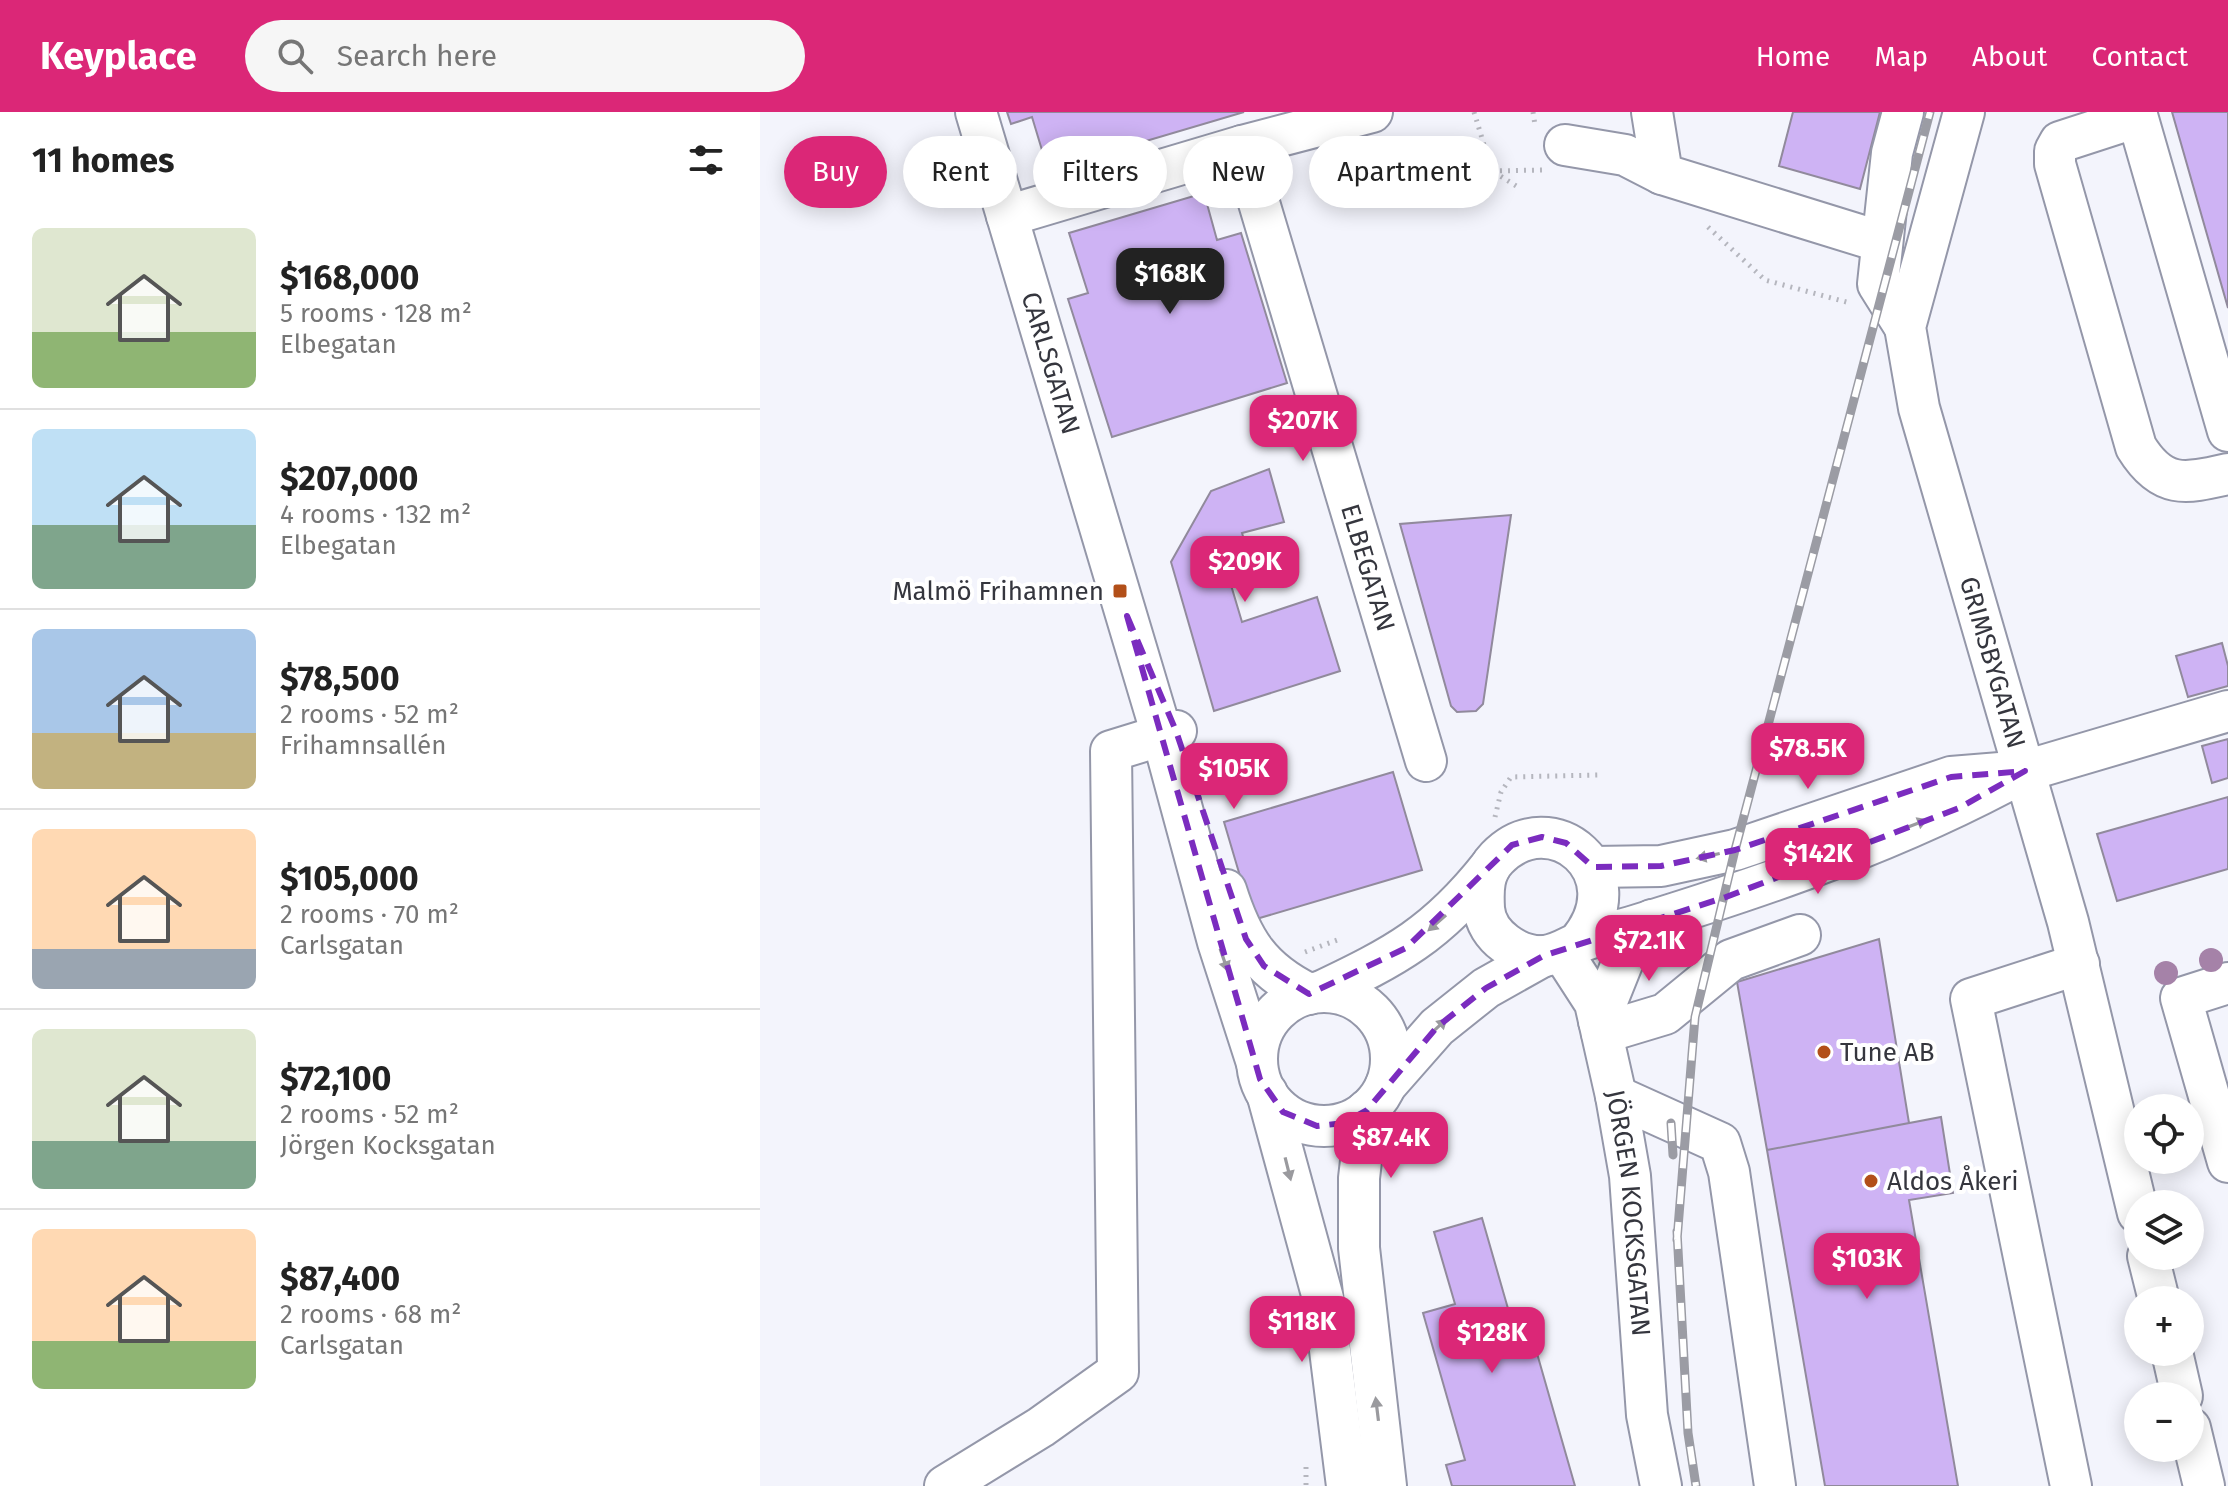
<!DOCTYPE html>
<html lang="en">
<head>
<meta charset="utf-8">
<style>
  :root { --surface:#fff; --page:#f6f6f6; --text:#222; --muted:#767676; --line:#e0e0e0; --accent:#db2777 }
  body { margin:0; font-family:"Fira Sans",sans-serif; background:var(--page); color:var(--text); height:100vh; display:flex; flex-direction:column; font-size:30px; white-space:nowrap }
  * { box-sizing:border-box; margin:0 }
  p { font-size:26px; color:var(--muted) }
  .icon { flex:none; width:44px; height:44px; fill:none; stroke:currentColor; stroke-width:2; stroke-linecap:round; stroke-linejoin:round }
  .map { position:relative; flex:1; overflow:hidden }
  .details { display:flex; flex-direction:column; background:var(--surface); width:760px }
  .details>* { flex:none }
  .hud { position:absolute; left:24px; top:24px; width:760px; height:72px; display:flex; gap:16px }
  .fabs { position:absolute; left:1364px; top:982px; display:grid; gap:16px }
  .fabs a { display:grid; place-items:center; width:80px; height:80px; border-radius:50%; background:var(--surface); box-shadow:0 4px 20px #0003; font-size:40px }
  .price { position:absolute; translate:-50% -68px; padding:0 18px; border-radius:16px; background:var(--accent); color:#fff; font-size:26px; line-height:52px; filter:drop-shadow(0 2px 4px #0008) }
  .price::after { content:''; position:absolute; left:50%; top:48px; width:24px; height:18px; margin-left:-12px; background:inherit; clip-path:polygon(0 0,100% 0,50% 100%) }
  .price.selected { background:#222; color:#fff }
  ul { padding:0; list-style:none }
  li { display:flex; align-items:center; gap:24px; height:200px; padding:0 32px }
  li+li { border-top:2px solid var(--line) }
  li span { display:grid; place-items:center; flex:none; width:224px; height:160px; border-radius:12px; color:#555 }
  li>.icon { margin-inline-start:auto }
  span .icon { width:96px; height:96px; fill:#fffc; stroke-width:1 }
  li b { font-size:34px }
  h2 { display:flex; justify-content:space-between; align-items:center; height:96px; padding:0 32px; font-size:34px }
  .pill { padding:0 28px; border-radius:36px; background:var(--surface); box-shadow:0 4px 20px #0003; font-size:28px; line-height:72px }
  .pill.selected { background:var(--accent); color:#fff }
  header { display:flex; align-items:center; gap:48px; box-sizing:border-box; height:112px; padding:0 40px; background:var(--accent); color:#fff }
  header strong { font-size:38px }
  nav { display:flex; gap:44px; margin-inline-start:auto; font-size:28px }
  .search { width:560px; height:72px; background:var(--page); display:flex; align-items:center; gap:20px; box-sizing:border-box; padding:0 28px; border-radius:44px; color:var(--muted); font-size:30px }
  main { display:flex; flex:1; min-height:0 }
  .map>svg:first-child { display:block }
  .building { fill:#ceb3f4; stroke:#918a9c; stroke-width:2 }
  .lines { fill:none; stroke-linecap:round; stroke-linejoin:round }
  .minor-casing { stroke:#9497a9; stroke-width:44 }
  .path { stroke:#b5b6be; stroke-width:5; stroke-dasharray:2 6; stroke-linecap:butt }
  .minor { stroke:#fff; stroke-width:40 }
  .rail-casing { stroke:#9b9ca4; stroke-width:9 }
  .rail { stroke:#fff; stroke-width:6; stroke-dasharray:18; stroke-linecap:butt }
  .tree { fill:#a582a8 }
  .oneway { fill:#9a9a9e }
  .marked { fill:none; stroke:#7b2cbf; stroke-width:6; stroke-dasharray:16 10; stroke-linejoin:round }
  .poi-dot { fill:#b24f19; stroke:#fff; stroke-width:3 }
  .labels { text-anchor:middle; stroke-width:8; stroke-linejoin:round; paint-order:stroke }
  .street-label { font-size:26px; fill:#35363e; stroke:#fff }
  .poi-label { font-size:26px; fill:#35363e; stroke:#fff; text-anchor:start }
</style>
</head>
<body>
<header>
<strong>Keyplace</strong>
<div class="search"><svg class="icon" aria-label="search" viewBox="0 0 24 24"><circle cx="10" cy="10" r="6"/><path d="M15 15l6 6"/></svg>Search here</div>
<nav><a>Home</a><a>Map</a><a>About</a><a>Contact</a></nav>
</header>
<main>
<section class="details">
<h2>11 homes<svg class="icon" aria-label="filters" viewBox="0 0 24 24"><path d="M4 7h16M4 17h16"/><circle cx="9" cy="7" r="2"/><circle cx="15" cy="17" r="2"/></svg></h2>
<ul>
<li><span style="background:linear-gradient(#dfe7d0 65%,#8fb573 0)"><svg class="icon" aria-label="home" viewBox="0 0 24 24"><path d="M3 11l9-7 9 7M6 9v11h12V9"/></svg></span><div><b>$168,000</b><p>5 rooms · 128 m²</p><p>Elbegatan</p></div></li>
<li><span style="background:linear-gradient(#bfe0f5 60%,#7fa58c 0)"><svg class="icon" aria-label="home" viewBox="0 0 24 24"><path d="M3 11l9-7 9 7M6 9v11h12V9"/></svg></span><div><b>$207,000</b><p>4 rooms · 132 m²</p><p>Elbegatan</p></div></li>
<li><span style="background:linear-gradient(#a9c7e8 65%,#c2b280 0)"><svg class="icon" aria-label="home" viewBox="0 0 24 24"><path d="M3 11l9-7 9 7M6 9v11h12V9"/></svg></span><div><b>$78,500</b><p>2 rooms · 52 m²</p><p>Frihamnsallén</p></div></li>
<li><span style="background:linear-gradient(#ffd9b3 75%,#9aa5b1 0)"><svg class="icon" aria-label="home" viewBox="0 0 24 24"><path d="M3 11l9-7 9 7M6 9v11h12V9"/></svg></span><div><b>$105,000</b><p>2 rooms · 70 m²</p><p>Carlsgatan</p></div></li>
<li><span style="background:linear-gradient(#dfe7d0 70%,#7fa58c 0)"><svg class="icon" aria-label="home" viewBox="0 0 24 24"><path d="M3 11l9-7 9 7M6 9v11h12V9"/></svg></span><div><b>$72,100</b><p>2 rooms · 52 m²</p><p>Jörgen Kocksgatan</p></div></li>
<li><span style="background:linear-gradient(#ffd9b3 70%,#8fb573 0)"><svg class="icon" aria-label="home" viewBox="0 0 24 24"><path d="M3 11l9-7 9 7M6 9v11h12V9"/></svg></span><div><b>$87,400</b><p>2 rooms · 68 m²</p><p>Carlsgatan</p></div></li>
</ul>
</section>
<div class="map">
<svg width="1468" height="1374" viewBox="0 0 1468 1374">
  <rect width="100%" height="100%" fill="#f3f4fc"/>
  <!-- building -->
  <path class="building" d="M247 0H484L288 58 272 5 251 12Z
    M1033 0H1120L1100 77 1019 54Z
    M1412 0H1468V196Z
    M444 81 457 128 481 121 527 271 352 325 308 187 328 181 309 121Z
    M509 357 524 410 482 421 489 444 465 453 482 510 557 485 580 559 454 599 411 450 451 379Z
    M751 403 723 592 716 599 697 600 691 594 640 412Z
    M1462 531 1468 554V574L1428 585 1416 544Z
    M1468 627V666L1452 671 1442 634Z
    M633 660 662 758 493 808 464 710Z
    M1468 685V757L1357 789 1337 722Z
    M1119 827 1149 1011 1007 1038 977 870Z
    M1181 1005 1193 1081 1149 1088 1198 1374H1065L1007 1038Z
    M722 1106 751 1207 766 1203 815 1374H692L686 1353 705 1348 663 1201 695 1192 674 1120Z"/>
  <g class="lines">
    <defs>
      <g id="minor">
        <path id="s1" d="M216 0 402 623 458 830 497 951"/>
        <path d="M892 0 902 62 1122 130"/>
        <path d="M1143 0 1132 41 1118 172 1145 215"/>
        <path id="s2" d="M1204 0 1145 215 1159 296 1308 810 1378 1101"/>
        <path d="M1376 0 1468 319"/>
        <path d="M1377 5 1300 30 1295 39V52L1376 335C1402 377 1424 372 1468 362"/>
        <path d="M805 33 865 43 902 62"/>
        <path id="s3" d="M482 34 666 649"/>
        <path d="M247 104 482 34 612 0"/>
        <path d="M833 755 901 754 975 738 1191 665 1265 659 1468 599"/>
        <path d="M466 778C482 829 500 858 549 882"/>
        <path d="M818 831C878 761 791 690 737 746 723 760 723 778 724 796 726 824 758 846 785 844 799 842 807 836 818 831 835 823 854 820 871 815 1005 774 1142 727 1265 659"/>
        <path id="s4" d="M802 840 835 891 856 984 870 1064 887 1303 901 1374"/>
        <path d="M1468 871 1421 886 1468 1050"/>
        <path d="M560 880C636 844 677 822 730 755"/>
        <circle cx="564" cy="947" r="67"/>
        <path d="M839 909 863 849 892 808"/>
        <path d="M842 921 905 902 971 848 1040 823"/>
        <path d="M626 973 677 915 726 876 783 844"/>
        <path d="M507 981 564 1190 587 1374"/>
        <path d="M856 984 960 1031 969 1060 1015 1374"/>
        <path d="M607 998 599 1066V1136L626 1374"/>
        <path d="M1388 1144 1399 1188"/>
        <path d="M1412 1240 1422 1284"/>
        <path d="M1430 1316 1444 1374"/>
        <path d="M185 1374 281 1315 358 1260 351 639 416 619"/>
        <path d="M1311 1374 1211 887 1319 852"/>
      </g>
    </defs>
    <!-- minor casing -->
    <use href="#minor" class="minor-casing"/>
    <!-- path -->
    <path class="path" d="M714 0 732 59 758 75
      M773 0 775 13
      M732 59 782 58
      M948 115 1005 168 1090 191
      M735 705 741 680 751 665 838 663
      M545 840 580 827
      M1369 1210 1375 1235
      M546 1355V1374"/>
    <!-- minor -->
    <use href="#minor" class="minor"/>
    <defs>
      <path id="rail" d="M911 1011 913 1043
        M917 1119 928 1321 936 1374
        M917 1128 935 905 975 738 1170 0"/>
    </defs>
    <!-- rail casing -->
    <use href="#rail" class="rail-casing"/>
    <!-- rail -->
    <use href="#rail" class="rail"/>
  </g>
  <!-- trees -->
  <g class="tree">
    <circle cx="1451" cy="848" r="12"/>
    <circle cx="1406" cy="861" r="12"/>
  </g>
  <!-- one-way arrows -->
  <defs><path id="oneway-solid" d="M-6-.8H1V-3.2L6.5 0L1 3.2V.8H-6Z" transform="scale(2)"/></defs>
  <g class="oneway">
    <use href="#oneway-solid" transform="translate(1156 712) rotate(-21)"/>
    <use href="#oneway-solid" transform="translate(948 744) rotate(168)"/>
    <use href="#oneway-solid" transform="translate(677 811) rotate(139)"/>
    <use href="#oneway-solid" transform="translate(464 848) rotate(71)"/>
    <use href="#oneway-solid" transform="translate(678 915) rotate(-43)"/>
    <use href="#oneway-solid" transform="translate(528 1057) rotate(76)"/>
    <use href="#oneway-solid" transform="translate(617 1297) rotate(-97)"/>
  </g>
  <!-- marked area -->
  <path class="marked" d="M367 504 416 619 486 827 504 854 549 882 646 836 752 733 782 725 806 731 833 755 901 754 975 738 1191 665 1265 659 1199 696 966 785 783 844 726 876 677 915 607 998 584 1011 557 1014 523 1000 500 967Z"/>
  <!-- markers -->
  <g class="poi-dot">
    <rect x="352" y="471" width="16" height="16" rx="4"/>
    <circle cx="1064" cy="940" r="8"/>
    <circle cx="1111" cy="1069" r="8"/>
  </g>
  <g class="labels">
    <!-- street labels -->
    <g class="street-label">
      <text dy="9" stroke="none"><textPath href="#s1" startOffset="262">CARLSGATAN</textPath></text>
      <text dy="9" stroke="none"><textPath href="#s3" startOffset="440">ELBEGATAN</textPath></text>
      <text dy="9" stroke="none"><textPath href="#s2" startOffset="570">GRIMSBYGATAN</textPath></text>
      <text dy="9" stroke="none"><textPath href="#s4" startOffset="274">JÖRGEN KOCKSGATAN</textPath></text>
    </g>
    <!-- poi labels -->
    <g class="poi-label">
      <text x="344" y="488" text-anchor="end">Malmö Frihamnen</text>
      <text x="1080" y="949">Tune AB</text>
      <text x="1127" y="1078">Aldos Åkeri</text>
    </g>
  </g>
</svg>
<div class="fabs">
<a><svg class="icon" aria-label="locate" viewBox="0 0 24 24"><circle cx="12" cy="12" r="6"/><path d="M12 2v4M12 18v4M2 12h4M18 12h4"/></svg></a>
<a><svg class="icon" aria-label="layers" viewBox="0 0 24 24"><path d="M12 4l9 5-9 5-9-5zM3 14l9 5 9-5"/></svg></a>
<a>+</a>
<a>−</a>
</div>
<b class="price selected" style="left:410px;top:204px">$168K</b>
<b class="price" style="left:543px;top:351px">$207K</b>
<b class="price" style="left:485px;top:492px">$209K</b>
<b class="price" style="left:1048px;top:679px">$78.5K</b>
<b class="price" style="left:474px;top:699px">$105K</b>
<b class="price" style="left:1058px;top:784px">$142K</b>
<b class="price" style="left:889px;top:871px">$72.1K</b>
<b class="price" style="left:631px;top:1068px">$87.4K</b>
<b class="price" style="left:1107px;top:1189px">$103K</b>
<b class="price" style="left:542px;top:1252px">$118K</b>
<b class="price" style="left:732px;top:1263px">$128K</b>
<div class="hud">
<a class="pill selected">Buy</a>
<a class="pill">Rent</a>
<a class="pill">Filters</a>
<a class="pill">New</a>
<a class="pill">Apartment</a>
</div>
</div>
</main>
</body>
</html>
